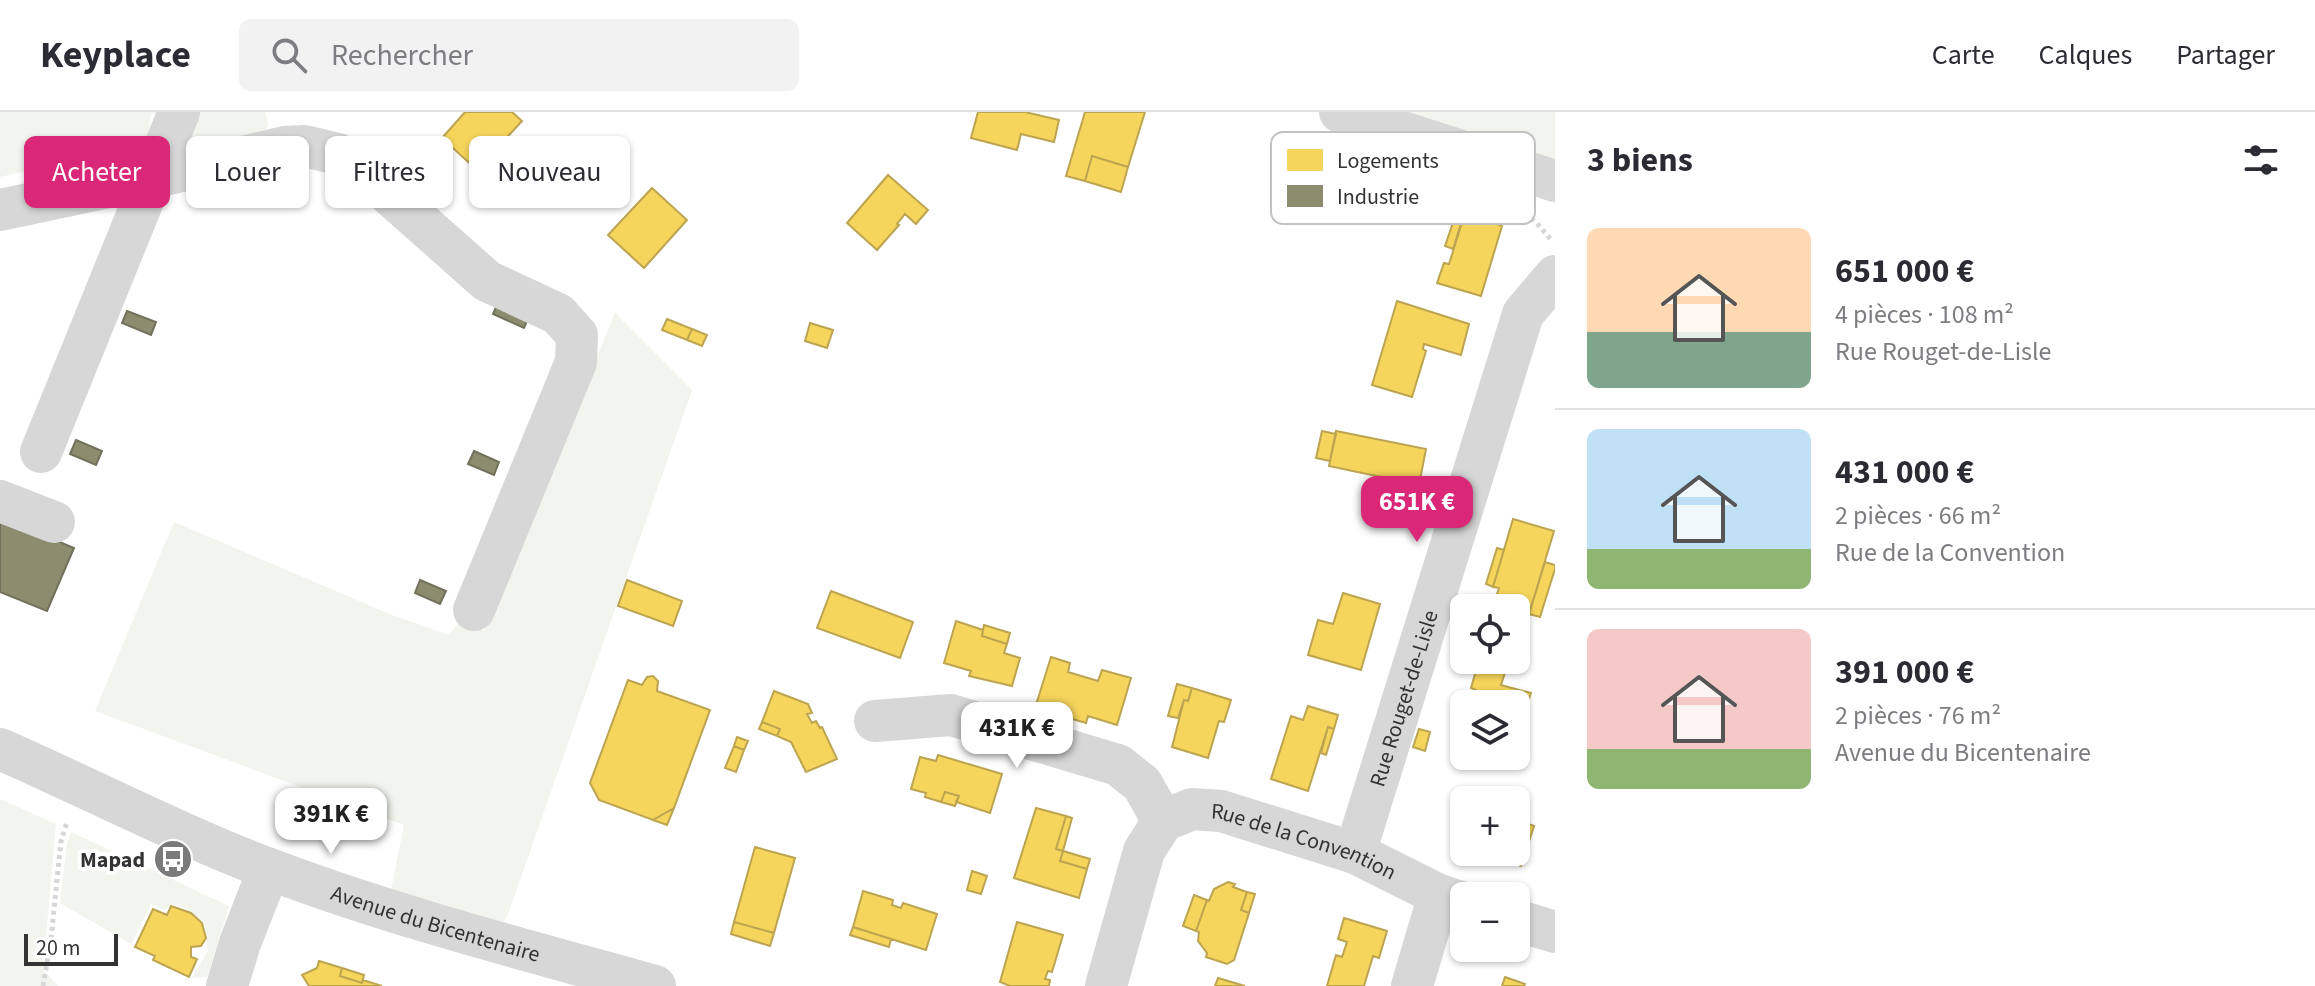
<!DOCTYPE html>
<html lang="fr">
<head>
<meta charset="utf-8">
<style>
  :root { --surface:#fff; --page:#f2f2f3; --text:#2b2b33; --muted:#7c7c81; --line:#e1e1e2; --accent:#db2777 }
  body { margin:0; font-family:"Source Sans 3",sans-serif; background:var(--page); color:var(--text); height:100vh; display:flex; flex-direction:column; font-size:30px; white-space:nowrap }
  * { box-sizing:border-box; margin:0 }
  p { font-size:26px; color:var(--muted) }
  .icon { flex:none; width:44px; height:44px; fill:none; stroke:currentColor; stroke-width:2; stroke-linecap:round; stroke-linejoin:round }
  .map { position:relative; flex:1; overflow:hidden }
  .panel { display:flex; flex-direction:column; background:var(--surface); width:760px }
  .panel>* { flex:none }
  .guide { position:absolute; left:24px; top:24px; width:760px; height:72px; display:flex; gap:16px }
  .fabs { position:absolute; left:1450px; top:482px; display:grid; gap:16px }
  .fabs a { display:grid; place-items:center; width:80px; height:80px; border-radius:12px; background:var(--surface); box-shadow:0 2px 6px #0004; font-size:40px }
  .scale { position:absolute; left:24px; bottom:20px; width:94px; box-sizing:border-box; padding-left:8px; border:4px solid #333; border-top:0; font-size:22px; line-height:28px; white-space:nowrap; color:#333; -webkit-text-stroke:6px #fff; paint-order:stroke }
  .price { position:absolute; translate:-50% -68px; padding:0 18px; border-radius:16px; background:#fff; color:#222; font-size:26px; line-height:52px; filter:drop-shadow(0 2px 4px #0008) }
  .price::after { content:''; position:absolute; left:50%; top:48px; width:24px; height:18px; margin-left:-12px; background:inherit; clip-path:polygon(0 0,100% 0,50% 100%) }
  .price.active { background:var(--accent); color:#fff }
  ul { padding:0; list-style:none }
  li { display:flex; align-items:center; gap:24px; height:200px; padding:0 32px }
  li+li { border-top:2px solid var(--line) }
  li span { display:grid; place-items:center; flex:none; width:224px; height:160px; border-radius:12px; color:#555 }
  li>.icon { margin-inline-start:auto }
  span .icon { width:96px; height:96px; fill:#fffc; stroke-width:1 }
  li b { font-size:34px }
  h2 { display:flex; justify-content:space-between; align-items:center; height:96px; padding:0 32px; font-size:34px }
  .tag { padding:0 28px; border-radius:12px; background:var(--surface); box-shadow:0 2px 6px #0004; font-size:28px; line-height:72px }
  .tag.active { background:var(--accent); color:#fff }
  header { display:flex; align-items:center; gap:48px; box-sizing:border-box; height:112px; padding:0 40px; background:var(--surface); border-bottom:2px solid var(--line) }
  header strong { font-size:38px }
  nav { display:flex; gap:44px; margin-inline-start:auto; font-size:28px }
  .search { width:560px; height:72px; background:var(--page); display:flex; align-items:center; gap:20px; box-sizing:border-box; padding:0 28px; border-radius:12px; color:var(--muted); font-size:30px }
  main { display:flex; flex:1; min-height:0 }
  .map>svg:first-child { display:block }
  .green { fill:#f1f5ed }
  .homes { fill:#f6d55c; stroke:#bca450; stroke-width:2 }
  .industry { fill:#8c8c6e; stroke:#71715c; stroke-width:2 }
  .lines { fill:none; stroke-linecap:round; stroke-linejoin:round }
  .path { stroke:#d6d6d6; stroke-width:5; stroke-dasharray:4 4; stroke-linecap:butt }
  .minor { stroke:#d7d7d7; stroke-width:42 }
  .labels { text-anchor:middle; stroke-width:8; stroke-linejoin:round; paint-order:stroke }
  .street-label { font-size:22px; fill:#333; stroke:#fff }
  .poi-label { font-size:22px; font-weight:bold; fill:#333; stroke:#fff; text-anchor:end }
  .key { fill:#fff; stroke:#c2c2c2; stroke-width:2 }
  .key-label { font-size:22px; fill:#333 }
</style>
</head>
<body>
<header>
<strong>Keyplace</strong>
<div class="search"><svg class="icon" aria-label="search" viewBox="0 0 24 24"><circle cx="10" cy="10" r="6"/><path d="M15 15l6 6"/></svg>Rechercher</div>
<nav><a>Carte</a><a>Calques</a><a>Partager</a></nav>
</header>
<main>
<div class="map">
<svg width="1555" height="874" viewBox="0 0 1555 874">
  <rect width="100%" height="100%" fill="#fff"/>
  <!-- green -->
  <path class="green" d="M0 0H156L150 4 149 26 139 52 77 63 47 54 0 65Z
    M200 0H265L268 12 265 23 199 40 190 32 189 25Z
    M1364 0H1555V59Z
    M615 201 692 278 507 805 500 813 390 783 404 713 95 599 174 410 392 503 449 523 460 509 484 519Z
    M0 687 56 712 43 858 58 874H0Z
    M71 720 229 794 207 865 192 866 208 838 205 811 190 799 170 791 166 798 151 792 131 832 60 791 67 731Z"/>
  <!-- homes -->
  <path class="homes" d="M465 0H512L522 9 477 58 442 26Z
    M978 0H1025L1059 8 1054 30 1021 22 1017 38 971 26Z
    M1085 0H1145L1128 55 1092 44 1085 69 1066 64Z
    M1092 44 1128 55 1121 80 1085 69Z
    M582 61 592 69 582 80 574 72Z
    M888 63 928 98 916 112 905 102 897 112 899 113 877 138 847 111Z
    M652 76 687 108 644 156 608 123Z
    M1469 88 1501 99 1497 112 1502 114 1481 184 1437 171 1444 151 1449 152Z
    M1457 99 1464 102 1453 137 1445 134Z
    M1397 189 1469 212 1461 243 1424 232 1423 237 1426 239 1412 285 1372 273Z
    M667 207 692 217 687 228 662 218Z
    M810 211 833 218 827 236 805 229Z
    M692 217 707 223 702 234 687 228Z
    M1322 319 1336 322 1330 349 1316 346Z
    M1336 319 1426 337 1419 373 1329 354Z
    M1513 407 1554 419 1529 502 1494 491 1499 476 1493 475Z
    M1497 436 1504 438 1493 475 1486 472Z
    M1545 450 1555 453V457L1540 505 1529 502Z
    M627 468 682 489 673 514 618 494Z
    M831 479 913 510 900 546 817 516Z
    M1343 481 1380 492 1361 558 1308 543 1318 508 1333 512Z
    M956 509 983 518 982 524 1007 532 1004 541 1020 546 1012 574 969 564 971 559 944 551Z
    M984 513 1010 521 1007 532 982 524Z
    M1051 545 1070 551 1068 560 1098 569 1102 558 1131 566 1117 613 1088 604 1086 611 1035 596Z
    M1479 548H1509L1501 573 1531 581 1516 629V592H1466L1468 585 1474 586 1476 578 1471 576Z
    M653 564 658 569 657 579 710 598 674 696 653 708 599 688 590 671 628 568 642 573 647 565Z
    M1177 572 1192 576 1188 589 1184 588 1178 606 1168 604Z
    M1192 576 1231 588 1224 610 1219 609 1208 646 1172 635 1184 588 1188 589Z
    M774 579 808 592 812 601 807 602 812 611 816 609 820 616 822 615 837 647 806 660 791 630 777 624 780 617 762 610Z
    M1308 594 1338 603 1334 617 1328 615 1308 679 1271 667 1291 604 1303 608Z
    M762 610 780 617 777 624 759 617Z
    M1328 615 1334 617 1326 643 1321 641Z
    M1419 617 1430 620 1425 639 1413 635Z
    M737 625 748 629 744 638 734 634Z
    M734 634 744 638 736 660 725 656Z
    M938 643 1002 662 990 701 956 690 959 684 945 680 941 690 925 685 926 681 911 677 920 645 936 649Z
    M945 680 959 684 955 694 941 690Z
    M674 696 667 713 653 708Z
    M1036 696 1066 704 1056 737 1063 739 1060 749 1087 757 1079 786 1014 766Z
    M1066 704 1072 706 1063 739 1056 737Z
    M1516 708 1534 714 1521 754 1504 748 1505 745 1491 740H1516Z
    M755 735 795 746 774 821 734 810Z
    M1063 739 1090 747 1087 757 1060 749Z
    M972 759 987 764 981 782 967 778Z
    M1228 770 1235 772 1233 775 1247 780 1241 798 1249 801 1234 848 1227 852 1206 845 1207 841 1198 829 1199 820 1196 819 1207 788 1209 789 1214 777Z
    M863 779 893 788 892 793 901 796 903 791 937 802 926 838 853 815Z
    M1247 780 1255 782 1249 801 1241 798Z
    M1194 783 1207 788 1196 819 1183 814Z
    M171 794 191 801 202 811 206 826 201 834 191 835V845L197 847 189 865 153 848 155 844 135 835 153 797 167 803Z
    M1344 806 1387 819 1379 846 1373 844 1364 874H1327L1336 843 1342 845 1347 830 1338 827Z
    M734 810 774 821 770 834 731 822Z
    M1017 810 1063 823 1052 860 1048 859 1045 867 1050 868 1049 874H1010L1000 870Z
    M853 815 891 827 889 835 850 823Z
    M319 849 342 856 340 864 362 871 363 868 382 874H309L302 863 317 856Z
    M342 856 364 863 362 871 340 864Z
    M1505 865 1525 872 1524 874H1502Z
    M1218 866 1245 874H1215Z"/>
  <!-- industry -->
  <path class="industry" d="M237 62 269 76 263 91 231 77Z
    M500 186 531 200 524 216 493 202Z
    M127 199 156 210 151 223 122 211Z
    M76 328 102 339 96 353 70 342Z
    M474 339 499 350 494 363 468 352Z
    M0 405 74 436 47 499 0 480Z
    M420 468 446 479 440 492 415 481Z"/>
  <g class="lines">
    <!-- path -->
    <path class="path" d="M1520 96 1522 101 1535 109 1552 129
      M43 874 51 827 61 729 67 710"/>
    <!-- minor -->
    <g class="minor">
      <path d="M1340 0 1555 69"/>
      <path d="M0 98 152 66 285 35 304 34 338 42 363 59 487 169 558 202 577 223 576 250 474 498"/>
      <path d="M41 340 179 0"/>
      <path d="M0 389 54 410"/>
      <path d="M875 609 951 603 1118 653 1142 672 1163 709"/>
      <path id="s1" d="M0 637C91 677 179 723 272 758 397 805 526 838 655 874"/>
      <path id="s2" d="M1355 741 1523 202 1555 164"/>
      <path d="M1516 808 1555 820"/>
      <path d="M227 874 240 831 269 757"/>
      <path id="s3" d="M1106 874 1144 739 1163 709 1192 697 1221 699 1355 741 1439 783 1464 791"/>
      <path d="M1412 874 1439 783"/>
    </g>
  </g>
  <!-- icons -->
  <defs>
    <symbol id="bus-disc" viewBox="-11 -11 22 22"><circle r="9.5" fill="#7a7a7a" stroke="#fff"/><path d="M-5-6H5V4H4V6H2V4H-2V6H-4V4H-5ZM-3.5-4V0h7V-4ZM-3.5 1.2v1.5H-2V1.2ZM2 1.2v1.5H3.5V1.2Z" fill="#fff"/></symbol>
  </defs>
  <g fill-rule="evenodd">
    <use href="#bus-disc" x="151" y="725" width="44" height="44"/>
  </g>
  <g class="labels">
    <!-- street labels -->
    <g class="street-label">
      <text dy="8" stroke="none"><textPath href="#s2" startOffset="162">Rue Rouget-de-Lisle</textPath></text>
      <text dy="8" stroke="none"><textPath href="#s3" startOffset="324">Rue de la Convention</textPath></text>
      <text dy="8" stroke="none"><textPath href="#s1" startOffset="470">Avenue du Bicentenaire</textPath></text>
    </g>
    <!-- poi labels -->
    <g class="poi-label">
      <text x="145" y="755">Mapad</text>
    </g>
  </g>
  <!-- legend -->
  <rect x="1271" y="20" width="264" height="92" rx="12" class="key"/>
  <rect x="1287" y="37" width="36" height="22" fill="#f6d55c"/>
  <rect x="1287" y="73" width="36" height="22" fill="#8c8c6e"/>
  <g class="key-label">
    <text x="1337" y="56">Logements</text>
    <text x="1337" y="92">Industrie</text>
  </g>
</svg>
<div class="fabs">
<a><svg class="icon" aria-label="locate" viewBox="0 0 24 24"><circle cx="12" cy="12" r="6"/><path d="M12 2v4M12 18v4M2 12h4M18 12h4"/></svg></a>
<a><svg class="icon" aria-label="layers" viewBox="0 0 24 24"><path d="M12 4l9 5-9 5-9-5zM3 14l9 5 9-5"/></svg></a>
<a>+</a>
<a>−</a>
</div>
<div class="scale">20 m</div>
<b class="price active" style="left:1417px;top:432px">651K €</b>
<b class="price" style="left:1017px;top:658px">431K €</b>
<b class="price" style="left:331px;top:744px">391K €</b>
<div class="guide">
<a class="tag active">Acheter</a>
<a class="tag">Louer</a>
<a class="tag">Filtres</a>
<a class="tag">Nouveau</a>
</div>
</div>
<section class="panel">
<h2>3 biens<svg class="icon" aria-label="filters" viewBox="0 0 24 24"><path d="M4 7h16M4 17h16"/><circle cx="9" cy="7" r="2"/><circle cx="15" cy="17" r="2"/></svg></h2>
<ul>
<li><span style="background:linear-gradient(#ffd9b3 65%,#7fa58c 0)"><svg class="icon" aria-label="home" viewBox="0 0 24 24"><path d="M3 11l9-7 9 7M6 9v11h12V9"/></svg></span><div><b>651 000 €</b><p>4 pièces · 108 m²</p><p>Rue Rouget-de-Lisle</p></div></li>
<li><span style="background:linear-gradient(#bfe0f5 75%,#8fb573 0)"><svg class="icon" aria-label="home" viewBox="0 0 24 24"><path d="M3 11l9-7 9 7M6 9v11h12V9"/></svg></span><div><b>431 000 €</b><p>2 pièces · 66 m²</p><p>Rue de la Convention</p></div></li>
<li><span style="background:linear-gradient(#f6c9c9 75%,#8fb573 0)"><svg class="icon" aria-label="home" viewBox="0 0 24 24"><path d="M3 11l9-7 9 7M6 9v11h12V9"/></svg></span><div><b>391 000 €</b><p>2 pièces · 76 m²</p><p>Avenue du Bicentenaire</p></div></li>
</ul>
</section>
</main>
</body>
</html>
